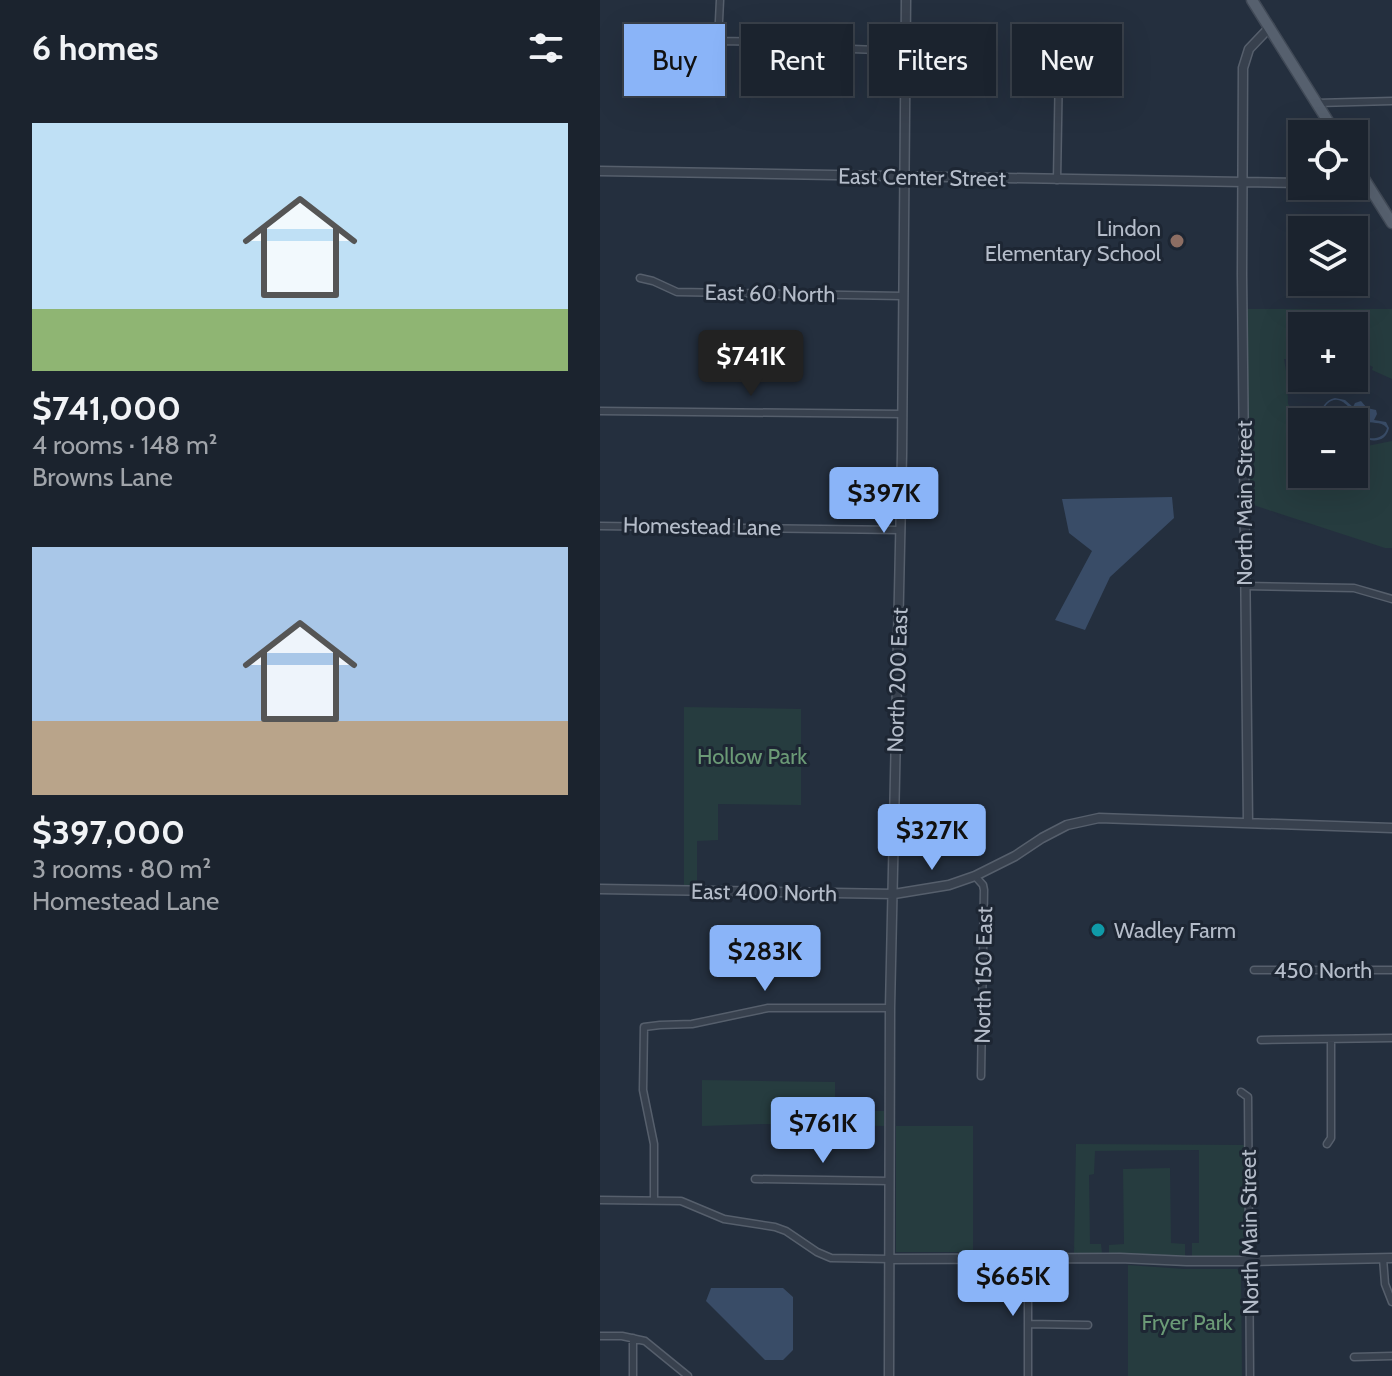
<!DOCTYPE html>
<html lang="en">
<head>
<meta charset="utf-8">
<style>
  :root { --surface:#1b232e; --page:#282f3a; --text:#f1f3f6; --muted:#a0a4aa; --line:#39404a; --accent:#8ab4f8 }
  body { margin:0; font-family:Cabin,sans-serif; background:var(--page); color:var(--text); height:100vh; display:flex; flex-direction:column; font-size:30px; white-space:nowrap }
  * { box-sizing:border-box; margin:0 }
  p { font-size:26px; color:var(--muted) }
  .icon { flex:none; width:44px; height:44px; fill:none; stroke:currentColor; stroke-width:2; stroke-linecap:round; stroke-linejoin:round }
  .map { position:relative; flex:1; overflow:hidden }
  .sheet { display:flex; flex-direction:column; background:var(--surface); width:600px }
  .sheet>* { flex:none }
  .hud { position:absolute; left:24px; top:24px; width:648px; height:72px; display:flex; gap:16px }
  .buttons { position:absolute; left:688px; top:120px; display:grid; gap:16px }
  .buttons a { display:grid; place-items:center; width:80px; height:80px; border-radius:0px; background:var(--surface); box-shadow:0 8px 32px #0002,0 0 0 2px var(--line); font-size:40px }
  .price { position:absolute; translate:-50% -68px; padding:0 18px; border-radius:8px; background:var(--accent); color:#111; font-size:26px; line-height:52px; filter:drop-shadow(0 2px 4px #0008) }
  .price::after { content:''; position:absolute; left:50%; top:48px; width:24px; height:18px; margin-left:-12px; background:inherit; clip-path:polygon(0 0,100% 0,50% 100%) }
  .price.selected { background:#222; color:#fff }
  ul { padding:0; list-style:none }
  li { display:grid; align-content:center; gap:16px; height:424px; padding:0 32px }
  li span { display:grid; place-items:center; height:248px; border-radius:0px; color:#555 }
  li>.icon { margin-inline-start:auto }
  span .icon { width:144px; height:144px; fill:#fffc; stroke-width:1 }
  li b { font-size:34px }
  h2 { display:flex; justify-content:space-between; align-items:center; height:96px; padding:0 32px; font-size:34px }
  .pill { padding:0 28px; border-radius:0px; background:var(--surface); box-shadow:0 8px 32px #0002,0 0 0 2px var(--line); font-size:28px; line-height:72px }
  .pill.selected { background:var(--accent); color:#111 }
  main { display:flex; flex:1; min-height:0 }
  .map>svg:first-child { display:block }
  .green { fill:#263c3f }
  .water { fill:#394c67 }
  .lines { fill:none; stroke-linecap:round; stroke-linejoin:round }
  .minor-casing { stroke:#565f6c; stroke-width:9 }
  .tertiary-casing { stroke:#565f6c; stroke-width:11 }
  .primary-casing { stroke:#414a57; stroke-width:13 }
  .minor { stroke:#38414e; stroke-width:6 }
  .tertiary { stroke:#38414e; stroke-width:8 }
  .primary { stroke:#56606e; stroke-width:10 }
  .education-dot { fill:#8d6e63; stroke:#1d2633; stroke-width:3 }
  .culture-dot { fill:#0f9aa8; stroke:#1d2633; stroke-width:3 }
  .labels { text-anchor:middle; stroke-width:6; stroke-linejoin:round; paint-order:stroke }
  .street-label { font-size:22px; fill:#b4bcc9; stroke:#1d2633 }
  .poi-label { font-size:22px; fill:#b4bcc9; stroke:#1d2633; text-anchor:end }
  .park-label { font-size:22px; fill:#6b9a76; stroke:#1d2633 }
</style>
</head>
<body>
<main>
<section class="sheet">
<h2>6 homes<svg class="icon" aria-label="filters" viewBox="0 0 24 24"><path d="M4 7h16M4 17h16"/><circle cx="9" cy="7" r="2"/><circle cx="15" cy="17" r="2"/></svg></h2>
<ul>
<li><span style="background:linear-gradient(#bfe0f5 75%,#8fb573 0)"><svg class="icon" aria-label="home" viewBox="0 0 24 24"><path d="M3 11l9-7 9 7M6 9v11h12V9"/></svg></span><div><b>$741,000</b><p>4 rooms · 148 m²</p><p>Browns Lane</p></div></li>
<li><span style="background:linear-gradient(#a9c7e8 70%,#b9a48a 0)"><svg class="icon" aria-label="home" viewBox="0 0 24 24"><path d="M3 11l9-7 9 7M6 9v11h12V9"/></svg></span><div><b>$397,000</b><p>3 rooms · 80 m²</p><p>Homestead Lane</p></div></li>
</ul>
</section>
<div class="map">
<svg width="792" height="1376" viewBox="0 0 792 1376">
  <rect width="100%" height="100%" fill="#242f3e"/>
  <!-- green -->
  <path class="green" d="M643 309H792V379L772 370 773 367 754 358V326H702V360L684 359 687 377 688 404 702 423V474H754V445L767 446 792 441V548H785L644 502Z
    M84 707 201 709V805L118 804V840L97 841V885H84Z
    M102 1080 235 1082V1111H284V1126L162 1124 102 1126Z
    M296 1126H373V1252H296Z
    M476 1144 645 1145 647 1251H642L638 1256 592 1257V1243H599V1150L495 1151 494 1174 489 1175 490 1244H501L502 1253H474Z
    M570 1168 571 1243 585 1244V1257L509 1253V1245L524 1244 523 1169Z
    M528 1265 584 1269H637L641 1273 642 1376H528Z"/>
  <!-- water -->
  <path class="water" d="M735 398 745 400 753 407 755 403 761 401 767 408 776 410 777 414 774 420 786 422 789 428C785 446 766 441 754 434V431L760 434 761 432 755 429 756 425 767 427 768 430 763 434 764 437C773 440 785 438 787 428 780 420 772 425 763 420 752 415 742 390 727 404 722 409 723 415 724 422H721L719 416C722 408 725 400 735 398Z
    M572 497 574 518 510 577 485 630 455 620 492 551 469 533 462 499Z
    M111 1288H183L193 1297V1350L183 1360H165L106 1301Z"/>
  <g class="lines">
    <defs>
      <path id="minor" d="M118 41 186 42 225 48 305 51
        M454 48 459 65 457 180
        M119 89 118 41 120 0
        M717 103 792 101
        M40 278 53 281 77 292 302 296
        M0 411 302 414
        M0 526 300 530
        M645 586 754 588 792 599
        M375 876 383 885 384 890 381 1076
        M654 970H792
        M661 1040 792 1038
        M641 1092 648 1097 650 1376
        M727 1144 731 1138V1039
        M155 1179 290 1181
        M0 1200 81 1201 124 1219 175 1227 186 1231 217 1252 231 1258 290 1259
        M54 1200V1144L43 1090 44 1027 60 1025 92 1024 168 1008H290
        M783 1258 785 1284 792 1302
        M428 1324 488 1325
        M0 1336H22L45 1341 88 1376
        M33 1338V1376
        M754 1357 792 1356
        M428 1376V1259"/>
      <path id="tertiary" d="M0 171 702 183
        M648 823 642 275 643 68 649 49 670 27
        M0 889 294 894 349 885 375 876 415 856 442 838 467 825 499 818 792 828
        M290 1259 520 1258 587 1261H650L792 1258
        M289 1376 290 1008 302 454 306 0"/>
      <path id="primary" d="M652 0 736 134
        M754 163 792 223"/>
    </defs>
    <!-- minor casing -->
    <use href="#minor" class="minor-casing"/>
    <!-- tertiary casing -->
    <use href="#tertiary" class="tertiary-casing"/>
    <!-- primary casing -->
    <use href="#primary" class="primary-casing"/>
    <!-- minor -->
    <use href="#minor" class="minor"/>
    <!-- tertiary -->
    <use href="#tertiary" class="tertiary"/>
    <!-- primary -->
    <use href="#primary" class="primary"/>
  </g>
  <!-- markers -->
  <circle class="education-dot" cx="577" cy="241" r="8"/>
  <circle class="culture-dot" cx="498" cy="930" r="8"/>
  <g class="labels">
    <!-- street labels -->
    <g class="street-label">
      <text transform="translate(322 177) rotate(1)" y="8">East Center Street</text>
      <text transform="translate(170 293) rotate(1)" y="8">East 60 North</text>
      <text transform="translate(644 503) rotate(-90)" y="8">North Main Street</text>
      <text transform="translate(102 526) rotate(1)" y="8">Homestead Lane</text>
      <text transform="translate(297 680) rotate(-88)" y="8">North 200 East</text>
      <text transform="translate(164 892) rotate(1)" y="8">East 400 North</text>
      <text x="723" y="978">450 North</text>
      <text transform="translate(383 975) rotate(-89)" y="8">North 150 East</text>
      <text transform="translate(649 1232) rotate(-91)" y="8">North Main Street</text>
    </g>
    <!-- poi labels -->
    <g class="poi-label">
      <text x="561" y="236">Lindon<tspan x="561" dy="25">Elementary School</tspan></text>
      <text x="514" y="938" text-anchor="start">Wadley Farm</text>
    </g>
    <!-- park labels -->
    <g class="park-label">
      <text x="152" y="764">Hollow Park</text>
      <text x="587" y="1330">Fryer Park</text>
    </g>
  </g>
</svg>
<div class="buttons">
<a><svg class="icon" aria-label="locate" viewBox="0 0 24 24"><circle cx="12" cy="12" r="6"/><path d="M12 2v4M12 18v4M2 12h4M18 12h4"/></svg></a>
<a><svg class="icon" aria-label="layers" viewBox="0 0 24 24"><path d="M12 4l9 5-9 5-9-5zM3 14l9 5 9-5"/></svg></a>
<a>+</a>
<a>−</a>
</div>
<b class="price selected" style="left:151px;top:398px">$741K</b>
<b class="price" style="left:284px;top:535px">$397K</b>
<b class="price" style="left:332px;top:872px">$327K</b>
<b class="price" style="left:165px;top:993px">$283K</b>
<b class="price" style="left:223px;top:1165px">$761K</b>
<b class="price" style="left:413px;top:1318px">$665K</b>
<div class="hud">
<a class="pill selected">Buy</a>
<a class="pill">Rent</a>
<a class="pill">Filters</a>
<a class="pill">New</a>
</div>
</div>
</main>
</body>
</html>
